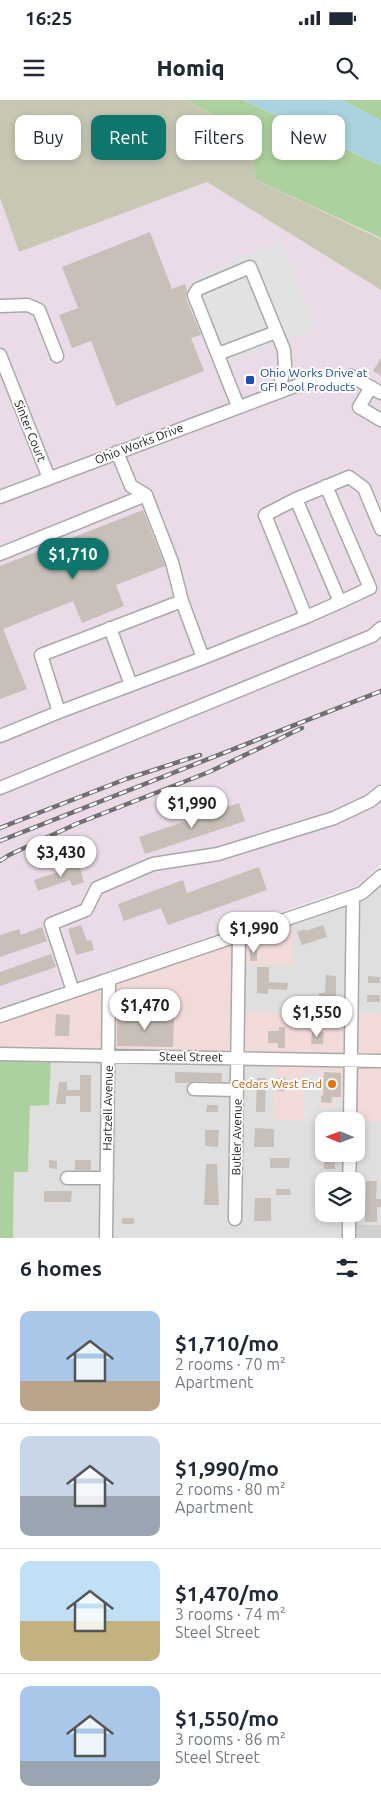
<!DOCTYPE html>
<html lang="en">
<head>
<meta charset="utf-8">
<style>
  :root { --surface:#fff; --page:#f6f6f7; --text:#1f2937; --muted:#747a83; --line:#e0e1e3; --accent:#0f766e }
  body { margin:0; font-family:Ubuntu,sans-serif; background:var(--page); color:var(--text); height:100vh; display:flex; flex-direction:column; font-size:19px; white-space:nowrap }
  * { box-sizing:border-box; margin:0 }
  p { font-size:16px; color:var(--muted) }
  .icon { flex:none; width:28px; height:28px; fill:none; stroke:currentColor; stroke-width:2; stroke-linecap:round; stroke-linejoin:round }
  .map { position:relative; height:1138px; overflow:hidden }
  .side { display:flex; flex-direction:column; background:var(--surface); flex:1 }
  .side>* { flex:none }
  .hud { position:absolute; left:15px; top:15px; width:351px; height:45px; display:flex; gap:10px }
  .needle { width:32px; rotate:271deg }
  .tools { position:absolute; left:315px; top:1012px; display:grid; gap:10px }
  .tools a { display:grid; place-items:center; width:50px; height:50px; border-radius:10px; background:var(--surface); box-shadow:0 2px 8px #0003; font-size:25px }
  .price { position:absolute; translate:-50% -42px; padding:0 11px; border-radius:18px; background:#fff; color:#222; font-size:16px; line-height:32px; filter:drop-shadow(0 1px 2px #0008) }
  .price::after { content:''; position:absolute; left:50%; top:30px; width:15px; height:11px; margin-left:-8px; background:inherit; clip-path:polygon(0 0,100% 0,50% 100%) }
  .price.current { background:var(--accent); color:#fff }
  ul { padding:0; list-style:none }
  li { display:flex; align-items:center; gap:15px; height:125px; padding:0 20px }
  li+li { border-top:1px solid var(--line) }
  li span { display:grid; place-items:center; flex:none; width:140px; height:100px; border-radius:10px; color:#555 }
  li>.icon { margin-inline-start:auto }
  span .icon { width:60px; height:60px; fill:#fffc; stroke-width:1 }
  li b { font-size:21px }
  h2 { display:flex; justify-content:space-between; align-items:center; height:60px; padding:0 20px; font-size:21px }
  .pill { padding:0 18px; border-radius:10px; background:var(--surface); box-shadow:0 2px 8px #0003; font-size:18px; line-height:45px }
  .pill.current { background:var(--accent); color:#fff }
  .status { display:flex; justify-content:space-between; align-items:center; height:35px; padding:0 25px; background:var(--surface); direction:ltr }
  .status svg { height:14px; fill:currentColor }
  header { display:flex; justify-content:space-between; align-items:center; height:65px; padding:0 20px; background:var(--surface); font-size:22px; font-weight:800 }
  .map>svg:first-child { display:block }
  .residential { fill:#e0dfdf; fill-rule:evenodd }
  .commercial { fill:#f2dad9 }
  .industrial { fill:#ebdbe8 }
  .religious { fill:#d0d0d0 }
  .construction { fill:#c7c7b4 }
  .forest { fill:#add19e }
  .parking { fill:#e2e2e2 }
  .water { fill:#aad3df }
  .building { fill:#c7bfb8 }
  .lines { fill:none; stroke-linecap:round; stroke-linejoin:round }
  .minor-casing { stroke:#a9a9a9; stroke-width:15 }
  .minor { stroke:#fff; stroke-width:12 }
  .rail-casing { stroke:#707070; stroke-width:4.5 }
  .rail { stroke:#fff; stroke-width:2.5; stroke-dasharray:8; stroke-linecap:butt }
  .transit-dot { fill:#1a4fb4; stroke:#fff; stroke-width:2 }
  .food-dot { fill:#e8710a; stroke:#fff; stroke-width:2 }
  .labels { text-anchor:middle; stroke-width:4; stroke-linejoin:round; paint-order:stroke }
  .transit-label { font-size:12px; fill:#164399; stroke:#fff; text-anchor:start }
  .street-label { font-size:12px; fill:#222; stroke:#fff }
  .food-label { font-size:12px; fill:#c56008; stroke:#fff; text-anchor:end }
</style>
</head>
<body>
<div class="status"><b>16:25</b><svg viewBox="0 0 49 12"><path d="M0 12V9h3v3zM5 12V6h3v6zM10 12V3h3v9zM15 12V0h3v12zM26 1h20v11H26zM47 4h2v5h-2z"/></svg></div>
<header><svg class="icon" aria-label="menu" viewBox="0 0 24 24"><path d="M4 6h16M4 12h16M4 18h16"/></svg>Homiq<svg class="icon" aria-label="search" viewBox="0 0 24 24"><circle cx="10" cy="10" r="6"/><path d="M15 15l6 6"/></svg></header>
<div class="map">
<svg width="381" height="1138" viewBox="0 0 381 1138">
  <rect width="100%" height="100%" fill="#f2efe9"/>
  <!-- residential -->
  <path class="residential" d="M381 776V914L239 912V864L294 817 334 803Z
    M51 955 275 959 274 1020 381 1021V1138H13L14 1072H28L30 1005ZM324 1021H356V1054H324ZM324 1081H356V1114H324Z"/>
  <!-- commercial -->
  <path class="commercial" d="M294 817 293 865 240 864 239 912 381 914V1021L274 1020 275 960 0 954V916Z"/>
  <!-- industrial -->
  <path class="industrial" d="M207 82 381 190V764L360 785 0 908V98L19 152Z"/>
  <!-- religious -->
  <path class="religious" d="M355 1125H381V1138H355Z"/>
  <!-- construction -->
  <path class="construction" d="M0 0H185L247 32 256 80 381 139V190L207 82 19 152 0 98Z"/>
  <!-- forest -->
  <path class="forest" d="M185 0H243L381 66V138L256 80 247 32Z
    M342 0H381V21Z
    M0 954 51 955 49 1005 30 1006 28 1072H14L13 1138H0Z"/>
  <!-- parking -->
  <path class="parking" d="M281 141 316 228 225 265 191 178Z
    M305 972 320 973 319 1006 333 1007V998L343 999 342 1019 304 1018Z"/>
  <!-- water -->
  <path class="water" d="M243 0H342L381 21V66Z"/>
  <!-- building -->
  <path class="building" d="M150 132 172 189 185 184 187 190 186 198 201 235 191 238 204 271 116 306 91 241 72 248 59 215 78 208 62 167Z
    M381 258V276L373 271Z
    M143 410 165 466 116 485 124 506 82 523 73 501 3 529 27 589 0 599V466Z
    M239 703 245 721 145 754 139 737Z
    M79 765 84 782 72 786 70 780 38 791 34 780Z
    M259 767 267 790 168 825 161 808 124 821 118 804 183 780 187 793Z
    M81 825 87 841 91 840 94 850 76 855 68 829Z
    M323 825 327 837 302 845 297 832 305 829 306 831Z
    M42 827 47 841 0 857V835L19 829 21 835Z
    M250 847H257V861H250Z
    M51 854 56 867 0 886V872Z
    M257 867H269V882L288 883 287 890 268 889V894L257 893Z
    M326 875 336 876V901H319V893H325Z
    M368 876 380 877V883H368Z
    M367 895H380V902H367Z
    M56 914 70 915 69 936H55Z
    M117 915 174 917 173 947 117 946Z
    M279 927H285V948H278V943H268V931H279Z
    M312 932H324L323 944H311Z
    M175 972 222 973V982L194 981 188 983H175Z
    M324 972 341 973V997H332L331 1003 321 1002V996H323Z
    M80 975H91V1012H80V996H66V1004H56L59 982H67V990H80Z
    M257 978H266L265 1012H256Z
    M278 978H285L284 991H278Z
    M207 1005H218V1012H206Z
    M255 1028 274 1029V1047H254Z
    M205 1030H219L218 1047 205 1046Z
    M270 1058H290L289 1068H270Z
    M49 1060 57 1061V1069L49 1068Z
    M75 1060H91V1070H75Z
    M324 1061H335V1069H324Z
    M206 1064H217L219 1105H204Z
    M366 1081H377L376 1099H381V1107H377V1122H365Z
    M276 1089H290L291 1095H276Z
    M44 1091H72L71 1102H44Z
    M255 1098H271V1121H254Z
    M122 1118H134V1124H122Z"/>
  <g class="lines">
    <defs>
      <path id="minor" d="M0 206 28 205 39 210 57 256
        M218 254 276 232
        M0 255 49 378
        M371 287 359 307 381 320
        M238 306 194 195 198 189 250 167 284 250 285 265 279 290
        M117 352 131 386 146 395 172 462 182 501
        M326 386 370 488 340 502 296 399 349 377 364 388 381 429
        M0 397 306 282 351 276 381 293
        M296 399 265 415 306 517 340 502
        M0 454 146 395
        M110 528 131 585
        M203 558 59 612 41 555 182 501 203 558 306 517
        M0 636 59 612
        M0 688 372 536 381 528
        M73 891 51 824 86 810 97 788 153 764 218 754 334 718 370 701 381 692
        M0 916 334 803 362 793 381 776
        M0 954 381 961
        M194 989 237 990
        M350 1021 353 796
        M67 1078H107
        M349 1081 350 1054
        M235 1119 239 835
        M106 1138 109 879
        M349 1138V1114"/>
    </defs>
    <!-- minor casing -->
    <use href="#minor" class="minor-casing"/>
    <!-- minor -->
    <use href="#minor" class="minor"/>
    <defs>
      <path id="rail" d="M0 728 126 679 200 655
        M0 741 381 591
        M0 761 9 755 76 724 209 672 302 628"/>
    </defs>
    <!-- rail casing -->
    <use href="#rail" class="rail-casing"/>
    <!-- rail -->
    <use href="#rail" class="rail"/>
  </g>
  <!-- markers -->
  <rect class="transit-dot" x="245" y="275" width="10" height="10" rx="2.5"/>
  <circle class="food-dot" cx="332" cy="984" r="5"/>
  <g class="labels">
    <!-- transit labels -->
    <g class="transit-label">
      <text x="260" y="277">Ohio Works Drive at<tspan x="260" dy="14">GFI Pool Products</tspan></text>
    </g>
    <!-- street labels -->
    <g class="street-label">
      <text transform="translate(30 331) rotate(68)" y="4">Sinter Court</text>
      <text transform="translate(139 344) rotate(-21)" y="4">Ohio Works Drive</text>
      <text transform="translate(191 957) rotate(1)" y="4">Steel Street</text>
      <text transform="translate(108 1008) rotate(-89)" y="4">Hartzell Avenue</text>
      <text transform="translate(237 1037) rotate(-89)" y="4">Butler Avenue</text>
    </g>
    <!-- food labels -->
    <g class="food-label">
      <text x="322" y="988">Cedars West End</text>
    </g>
  </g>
</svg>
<div class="tools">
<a><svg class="needle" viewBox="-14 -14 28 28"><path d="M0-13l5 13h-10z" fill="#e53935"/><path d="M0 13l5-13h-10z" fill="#747a83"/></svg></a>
<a><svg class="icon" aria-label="layers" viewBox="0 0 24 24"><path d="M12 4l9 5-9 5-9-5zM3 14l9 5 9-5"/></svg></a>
</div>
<b class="price current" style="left:73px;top:480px">$1,710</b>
<b class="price" style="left:192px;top:729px">$1,990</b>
<b class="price" style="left:61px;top:778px">$3,430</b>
<b class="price" style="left:254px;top:854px">$1,990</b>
<b class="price" style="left:145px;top:931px">$1,470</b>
<b class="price" style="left:317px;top:938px">$1,550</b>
<div class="hud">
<a class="pill">Buy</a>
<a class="pill current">Rent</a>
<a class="pill">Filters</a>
<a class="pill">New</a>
</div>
</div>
<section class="side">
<h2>6 homes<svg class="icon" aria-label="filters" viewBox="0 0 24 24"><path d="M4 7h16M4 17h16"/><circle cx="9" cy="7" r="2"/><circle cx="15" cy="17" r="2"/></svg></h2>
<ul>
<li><span style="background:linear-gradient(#a9c7e8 70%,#b9a48a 0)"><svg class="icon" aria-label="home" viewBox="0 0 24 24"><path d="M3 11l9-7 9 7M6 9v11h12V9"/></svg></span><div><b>$1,710/mo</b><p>2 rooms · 70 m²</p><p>Apartment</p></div></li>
<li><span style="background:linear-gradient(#c9d6e8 60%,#9aa5b1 0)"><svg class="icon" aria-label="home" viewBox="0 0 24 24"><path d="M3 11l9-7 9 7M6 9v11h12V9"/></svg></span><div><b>$1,990/mo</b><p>2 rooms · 80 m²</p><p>Apartment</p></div></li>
<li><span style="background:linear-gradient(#bfe0f5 60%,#c2b280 0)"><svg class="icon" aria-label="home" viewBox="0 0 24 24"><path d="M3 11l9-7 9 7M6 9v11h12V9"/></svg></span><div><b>$1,470/mo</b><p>3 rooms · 74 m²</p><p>Steel Street</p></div></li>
<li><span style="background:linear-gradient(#a9c7e8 75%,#9aa5b1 0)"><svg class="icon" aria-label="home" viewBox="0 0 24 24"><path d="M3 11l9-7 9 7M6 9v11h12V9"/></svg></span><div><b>$1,550/mo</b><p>3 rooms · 86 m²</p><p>Steel Street</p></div></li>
</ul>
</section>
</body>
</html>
